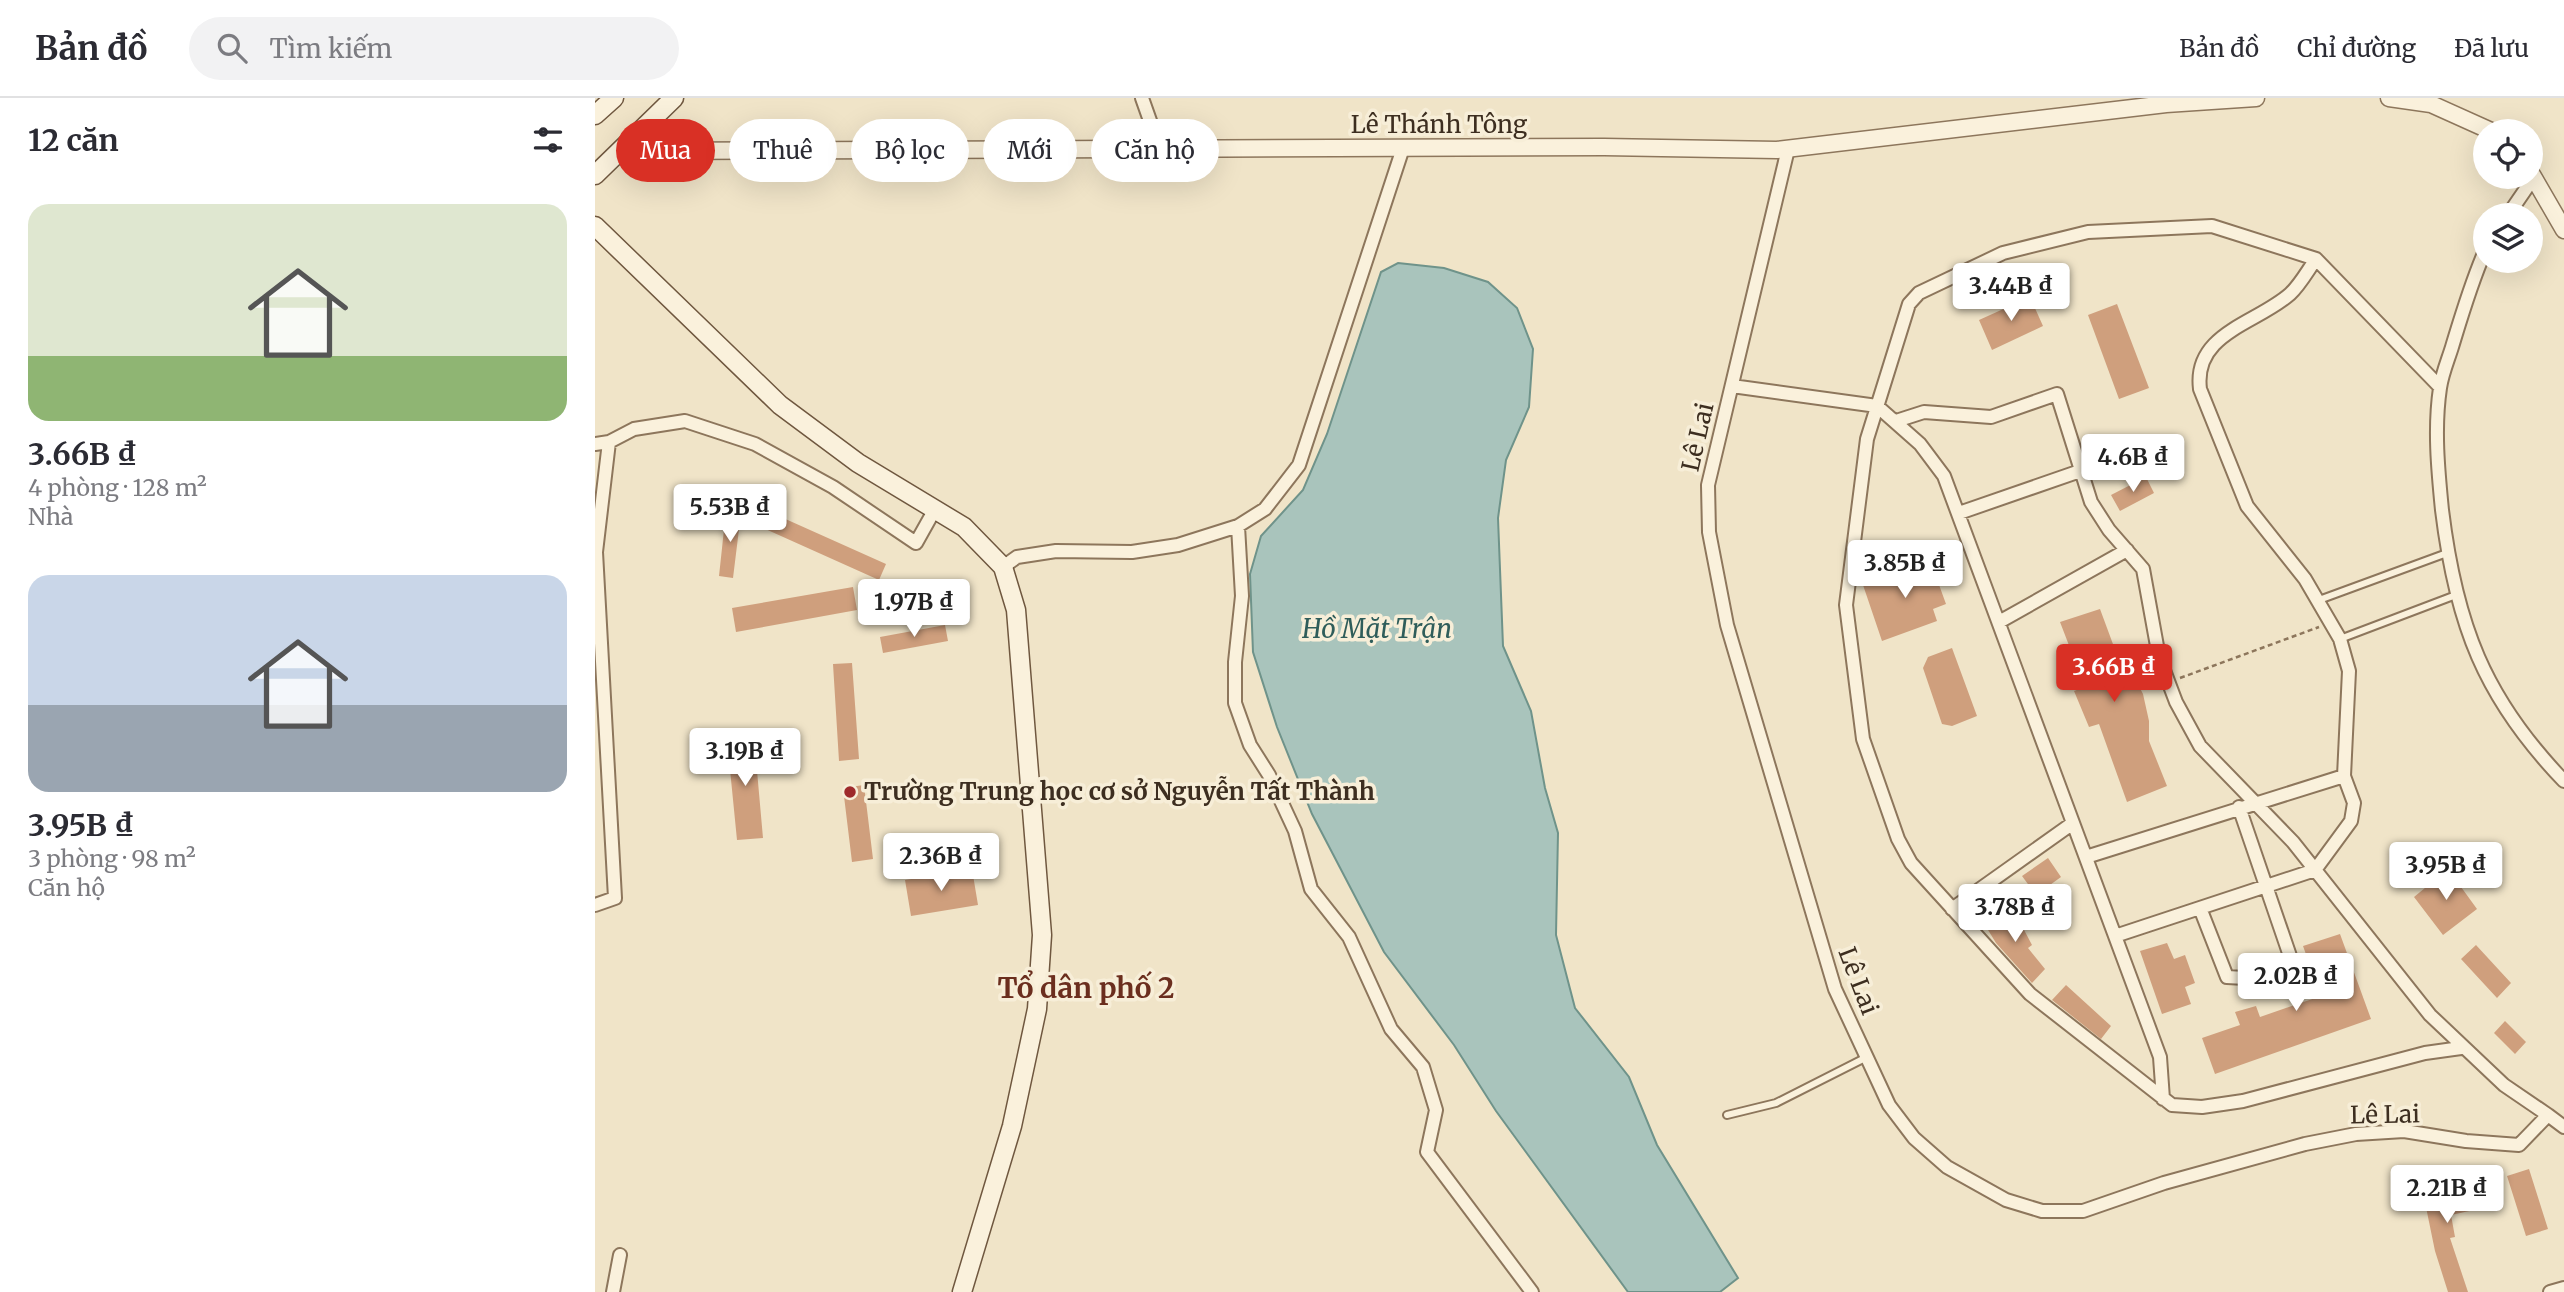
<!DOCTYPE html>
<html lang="vi">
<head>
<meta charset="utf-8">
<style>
  :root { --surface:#fff; --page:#f2f2f3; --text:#2b2b33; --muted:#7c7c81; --line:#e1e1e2; --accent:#d93025 }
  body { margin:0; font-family:Merriweather,serif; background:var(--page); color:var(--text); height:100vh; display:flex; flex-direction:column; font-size:26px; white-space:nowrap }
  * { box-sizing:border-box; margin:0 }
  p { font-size:23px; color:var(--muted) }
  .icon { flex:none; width:38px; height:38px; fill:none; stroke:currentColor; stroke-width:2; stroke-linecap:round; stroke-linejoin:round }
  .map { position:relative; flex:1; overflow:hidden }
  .panel { display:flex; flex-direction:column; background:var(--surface); width:595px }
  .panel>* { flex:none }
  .hud { position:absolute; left:21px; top:21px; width:665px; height:63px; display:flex; gap:14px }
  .tools { position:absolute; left:1878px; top:21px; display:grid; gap:14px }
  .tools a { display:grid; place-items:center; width:70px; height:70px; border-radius:50%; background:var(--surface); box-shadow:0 7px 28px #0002; font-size:35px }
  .price { position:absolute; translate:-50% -60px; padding:0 16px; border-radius:7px; background:#fff; color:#222; font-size:23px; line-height:46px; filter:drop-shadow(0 2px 4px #0008) }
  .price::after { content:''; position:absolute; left:50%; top:42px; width:21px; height:16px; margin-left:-10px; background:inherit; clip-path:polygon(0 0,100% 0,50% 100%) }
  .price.active { background:var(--accent); color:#fff }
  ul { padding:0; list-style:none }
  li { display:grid; align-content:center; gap:14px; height:371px; padding:0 28px }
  li span { display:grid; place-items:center; height:217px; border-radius:21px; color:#555 }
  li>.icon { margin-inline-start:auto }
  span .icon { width:126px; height:126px; fill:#fffc; stroke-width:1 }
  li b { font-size:30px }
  h2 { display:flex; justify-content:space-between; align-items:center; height:84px; padding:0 28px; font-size:30px }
  .chip { padding:0 24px; border-radius:32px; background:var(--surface); box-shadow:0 7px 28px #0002; font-size:24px; line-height:63px }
  .chip.active { background:var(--accent); color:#fff }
  header { display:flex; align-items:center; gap:42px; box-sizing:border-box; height:98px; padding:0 35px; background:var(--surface); border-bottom:2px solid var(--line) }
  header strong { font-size:33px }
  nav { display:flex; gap:38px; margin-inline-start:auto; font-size:24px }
  .search { width:490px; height:63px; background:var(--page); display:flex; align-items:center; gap:18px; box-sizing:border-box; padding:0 24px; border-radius:38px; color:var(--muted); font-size:26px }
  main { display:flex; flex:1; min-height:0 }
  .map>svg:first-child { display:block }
  .water { fill:#a9c4bc; stroke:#6f938a; stroke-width:2 }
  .building { fill:#cf9f7d }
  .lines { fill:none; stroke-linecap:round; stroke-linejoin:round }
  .service-casing { stroke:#8d765c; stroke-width:10 }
  .minor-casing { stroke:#8d765c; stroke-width:16 }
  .tertiary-casing { stroke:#8d765c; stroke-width:19 }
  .secondary-casing { stroke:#6f573f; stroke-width:21 }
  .path { stroke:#8d765c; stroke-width:2.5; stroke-dasharray:5 3.5; stroke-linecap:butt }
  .service { stroke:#faf1dc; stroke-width:6 }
  .minor { stroke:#faf1dc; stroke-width:12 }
  .tertiary { stroke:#faf1dc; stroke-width:16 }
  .secondary { stroke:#faf1dc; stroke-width:18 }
  .poi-dot { fill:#9e2a2b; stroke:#f7eed8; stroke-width:2.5 }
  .labels { text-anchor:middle; stroke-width:7; stroke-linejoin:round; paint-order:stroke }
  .street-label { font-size:24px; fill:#3d2e20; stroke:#f7eed8 }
  .poi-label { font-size:24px; font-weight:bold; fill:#3d2e20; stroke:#f7eed8; text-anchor:start }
  .water-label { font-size:26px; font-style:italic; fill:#2f5d5a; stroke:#f7eed8 }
  .quarter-label { font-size:28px; font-weight:bold; fill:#6b2e1e; stroke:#f7eed8 }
</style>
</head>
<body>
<header>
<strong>Bản đồ</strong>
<div class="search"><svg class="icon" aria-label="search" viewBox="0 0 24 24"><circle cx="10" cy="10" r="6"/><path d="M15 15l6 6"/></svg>Tìm kiếm</div>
<nav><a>Bản đồ</a><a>Chỉ đường</a><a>Đã lưu</a></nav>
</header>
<main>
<section class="panel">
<h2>12 căn<svg class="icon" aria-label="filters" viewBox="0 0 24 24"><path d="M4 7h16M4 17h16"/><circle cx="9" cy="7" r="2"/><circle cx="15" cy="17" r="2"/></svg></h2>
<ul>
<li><span style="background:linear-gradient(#dfe7d0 70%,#8fb573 0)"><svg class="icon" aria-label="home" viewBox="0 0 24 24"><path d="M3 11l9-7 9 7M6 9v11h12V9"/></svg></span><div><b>3.66B ₫</b><p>4 phòng · 128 m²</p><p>Nhà</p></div></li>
<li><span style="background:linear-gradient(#c9d6e8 60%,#9aa5b1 0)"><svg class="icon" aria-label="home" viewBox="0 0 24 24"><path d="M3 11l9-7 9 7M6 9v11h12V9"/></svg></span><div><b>3.95B ₫</b><p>3 phòng · 98 m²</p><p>Căn hộ</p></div></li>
</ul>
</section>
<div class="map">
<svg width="1969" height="1194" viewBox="0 0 1969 1194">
  <rect width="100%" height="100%" fill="#f0e4c8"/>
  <!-- water -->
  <path class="water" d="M803 165 849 170 893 184 922 210 938 251 934 309 911 362 903 420 908 548 936 613 950 690 963 735 961 837 980 910 1034 979 1062 1047 1143 1180 1125 1194H1033L901 1013 859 947 789 854 717 716 682 629 658 554 655 476 666 438 708 392 732 336 786 174Z"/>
  <!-- building -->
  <path class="building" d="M1435 199 1448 228 1397 252 1384 222Z
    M1522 206 1554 290 1524 301 1493 217Z
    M1551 379 1559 395 1525 413 1516 397Z
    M166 410 291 466 284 482 159 426Z
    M131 413 146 415 138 480 124 478Z
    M1335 462 1351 506 1338 511 1342 523 1287 543 1268 487Z
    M258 489 262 512 141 534 137 510Z
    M1505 511 1522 557 1535 571 1548 596 1554 623V643L1572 688 1532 704 1504 626 1494 629 1479 593 1490 589 1465 524Z
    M350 527 353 543 288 555 285 539Z
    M1357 550 1382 618 1357 628 1347 626 1328 570 1333 559Z
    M257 565 264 661 244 663 238 566Z
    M159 639 168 740 142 742 132 641Z
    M269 687 278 761 257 764 248 690Z
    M1453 760 1466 779 1441 797 1427 778Z
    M377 771 383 807 316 818 310 782Z
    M1853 771 1882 811 1848 837 1819 799Z
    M1418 811 1437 847 1433 850 1450 871 1437 885 1401 845 1390 827Z
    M1745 836 1776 921 1620 976 1607 940 1645 927 1640 914 1661 908 1665 919 1726 898 1708 848Z
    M1572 845 1579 861 1590 857 1600 885 1590 889 1596 906 1567 916 1545 853Z
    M1881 847 1916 885 1902 900 1866 861Z
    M1471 887 1516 928 1506 941 1457 902Z
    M1910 923 1931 944 1920 956 1899 935Z
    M1934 1071 1953 1131 1931 1138 1912 1078Z
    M1848 1075 1852 1095 1883 1090 1888 1110 1856 1117 1860 1139 1855 1140 1873 1194H1853L1840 1153 1825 1080Z"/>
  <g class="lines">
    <defs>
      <path id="service" d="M1724 502 1852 455
        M1745 541 1861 497
        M1132 1017 1181 1005 1272 959"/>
      <path id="minor" d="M547 0 565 51
        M1193 51 1113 387 1114 434 1132 527 1240 891 1294 1007 1319 1040 1352 1069 1411 1102 1447 1113H1488L1569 1085 1710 1046 1761 1036 1809 1033 1871 1043 1924 1047 1953 1017 1969 1029
        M1913 117 1939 79
        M1890 153C1876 185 1867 216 1857 249 1853 262 1847 276 1845 290 1839 330 1843 372 1847 412 1861 526 1889 600 1969 683
        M1137 288 1282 308 1325 346 1349 378 1565 959 1568 1001
        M1845 289 1721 161 1617 128 1493 134 1408 155 1324 195 1314 206 1272 341 1251 507 1268 641 1303 741 1316 765 1435 896 1577 1007 1607 1009 1648 1003 1830 955 1866 950
        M1301 323 1329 314 1396 319 1462 296 1496 404 1514 432 1548 471 1564 559 1581 604 1605 648 1698 744 1835 917 1909 987 1953 1017
        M0 346 14 344 39 331 90 323 160 346 238 389 321 445 340 411
        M1364 415 1488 372
        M643 428 647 498 640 564V605L655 647 674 677 700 733 716 791 754 839 796 931 828 969 841 1012 832 1054 937 1194
        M408 469 422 459 461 453 537 454 583 447 643 428 670 411 704 367 808 50
        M1404 524 1532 452
        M1491 759 1749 678
        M0 807 20 800 1 454 14 344
        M1605 810 1632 879 1650 880 1689 868 1695 858 1644 709
        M1357 811 1478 725
        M1520 838 1720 772 1756 723 1759 705 1749 678 1754 573 1745 541 1710 481 1652 408 1605 291C1598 235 1661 226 1695 196 1705 187 1713 172 1721 161
        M18 1194 25 1157
        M1955 1194 1969 1190"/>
      <path id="tertiary" d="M1794 0 1836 6 1896 33
        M25 53 1009 49 1182 52 1571 6 1661 0
        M1936 75 1969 132"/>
      <path id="secondary" d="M0 17 19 0
        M0 77 79 0
        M0 128 185 307 263 365 369 429 408 469 421 512 447 837 442 911 417 1028 367 1194"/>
    </defs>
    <!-- service casing -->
    <use href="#service" class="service-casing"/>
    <!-- minor casing -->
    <use href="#minor" class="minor-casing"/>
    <!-- tertiary casing -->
    <use href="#tertiary" class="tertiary-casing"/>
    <!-- secondary casing -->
    <use href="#secondary" class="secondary-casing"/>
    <!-- path -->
    <path class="path" d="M1585 580 1724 529"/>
    <!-- service -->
    <use href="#service" class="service"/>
    <!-- minor -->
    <use href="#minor" class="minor"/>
    <!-- tertiary -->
    <use href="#tertiary" class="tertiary"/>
    <!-- secondary -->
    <use href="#secondary" class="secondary"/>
  </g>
  <!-- markers -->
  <circle class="poi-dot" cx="255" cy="694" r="7"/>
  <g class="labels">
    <!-- street labels -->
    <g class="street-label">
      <text x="844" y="35">Lê Thánh Tông</text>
      <text transform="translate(1103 339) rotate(-77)" y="8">Lê Lai</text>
      <text transform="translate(1263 883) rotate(69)" y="8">Lê Lai</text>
      <text transform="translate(1790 1017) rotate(-1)" y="8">Lê Lai</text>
    </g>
    <!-- poi labels -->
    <g class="poi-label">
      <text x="269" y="702">Trường Trung học cơ sở Nguyễn Tất Thành</text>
    </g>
    <!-- water labels -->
    <g class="water-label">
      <text x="782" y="540">Hồ Mặt Trận</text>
    </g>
    <!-- quarter labels -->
    <g class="quarter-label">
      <text x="491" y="900">Tổ dân phố 2</text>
    </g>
  </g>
</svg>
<div class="tools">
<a><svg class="icon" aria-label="locate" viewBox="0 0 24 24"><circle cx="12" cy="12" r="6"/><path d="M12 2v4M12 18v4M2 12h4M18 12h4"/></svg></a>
<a><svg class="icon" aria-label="layers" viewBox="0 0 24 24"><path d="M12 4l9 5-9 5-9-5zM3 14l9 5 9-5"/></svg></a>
</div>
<b class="price" style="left:1416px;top:225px">3.44B ₫</b>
<b class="price" style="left:1538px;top:396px">4.6B ₫</b>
<b class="price" style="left:135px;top:446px">5.53B ₫</b>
<b class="price" style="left:1310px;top:502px">3.85B ₫</b>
<b class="price" style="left:319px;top:541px">1.97B ₫</b>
<b class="price active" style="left:1519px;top:606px">3.66B ₫</b>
<b class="price" style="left:150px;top:690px">3.19B ₫</b>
<b class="price" style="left:346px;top:795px">2.36B ₫</b>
<b class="price" style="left:1851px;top:804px">3.95B ₫</b>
<b class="price" style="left:1420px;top:846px">3.78B ₫</b>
<b class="price" style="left:1701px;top:915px">2.02B ₫</b>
<b class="price" style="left:1852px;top:1127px">2.21B ₫</b>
<div class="hud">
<a class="chip active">Mua</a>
<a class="chip">Thuê</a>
<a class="chip">Bộ lọc</a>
<a class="chip">Mới</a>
<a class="chip">Căn hộ</a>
</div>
</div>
</main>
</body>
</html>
